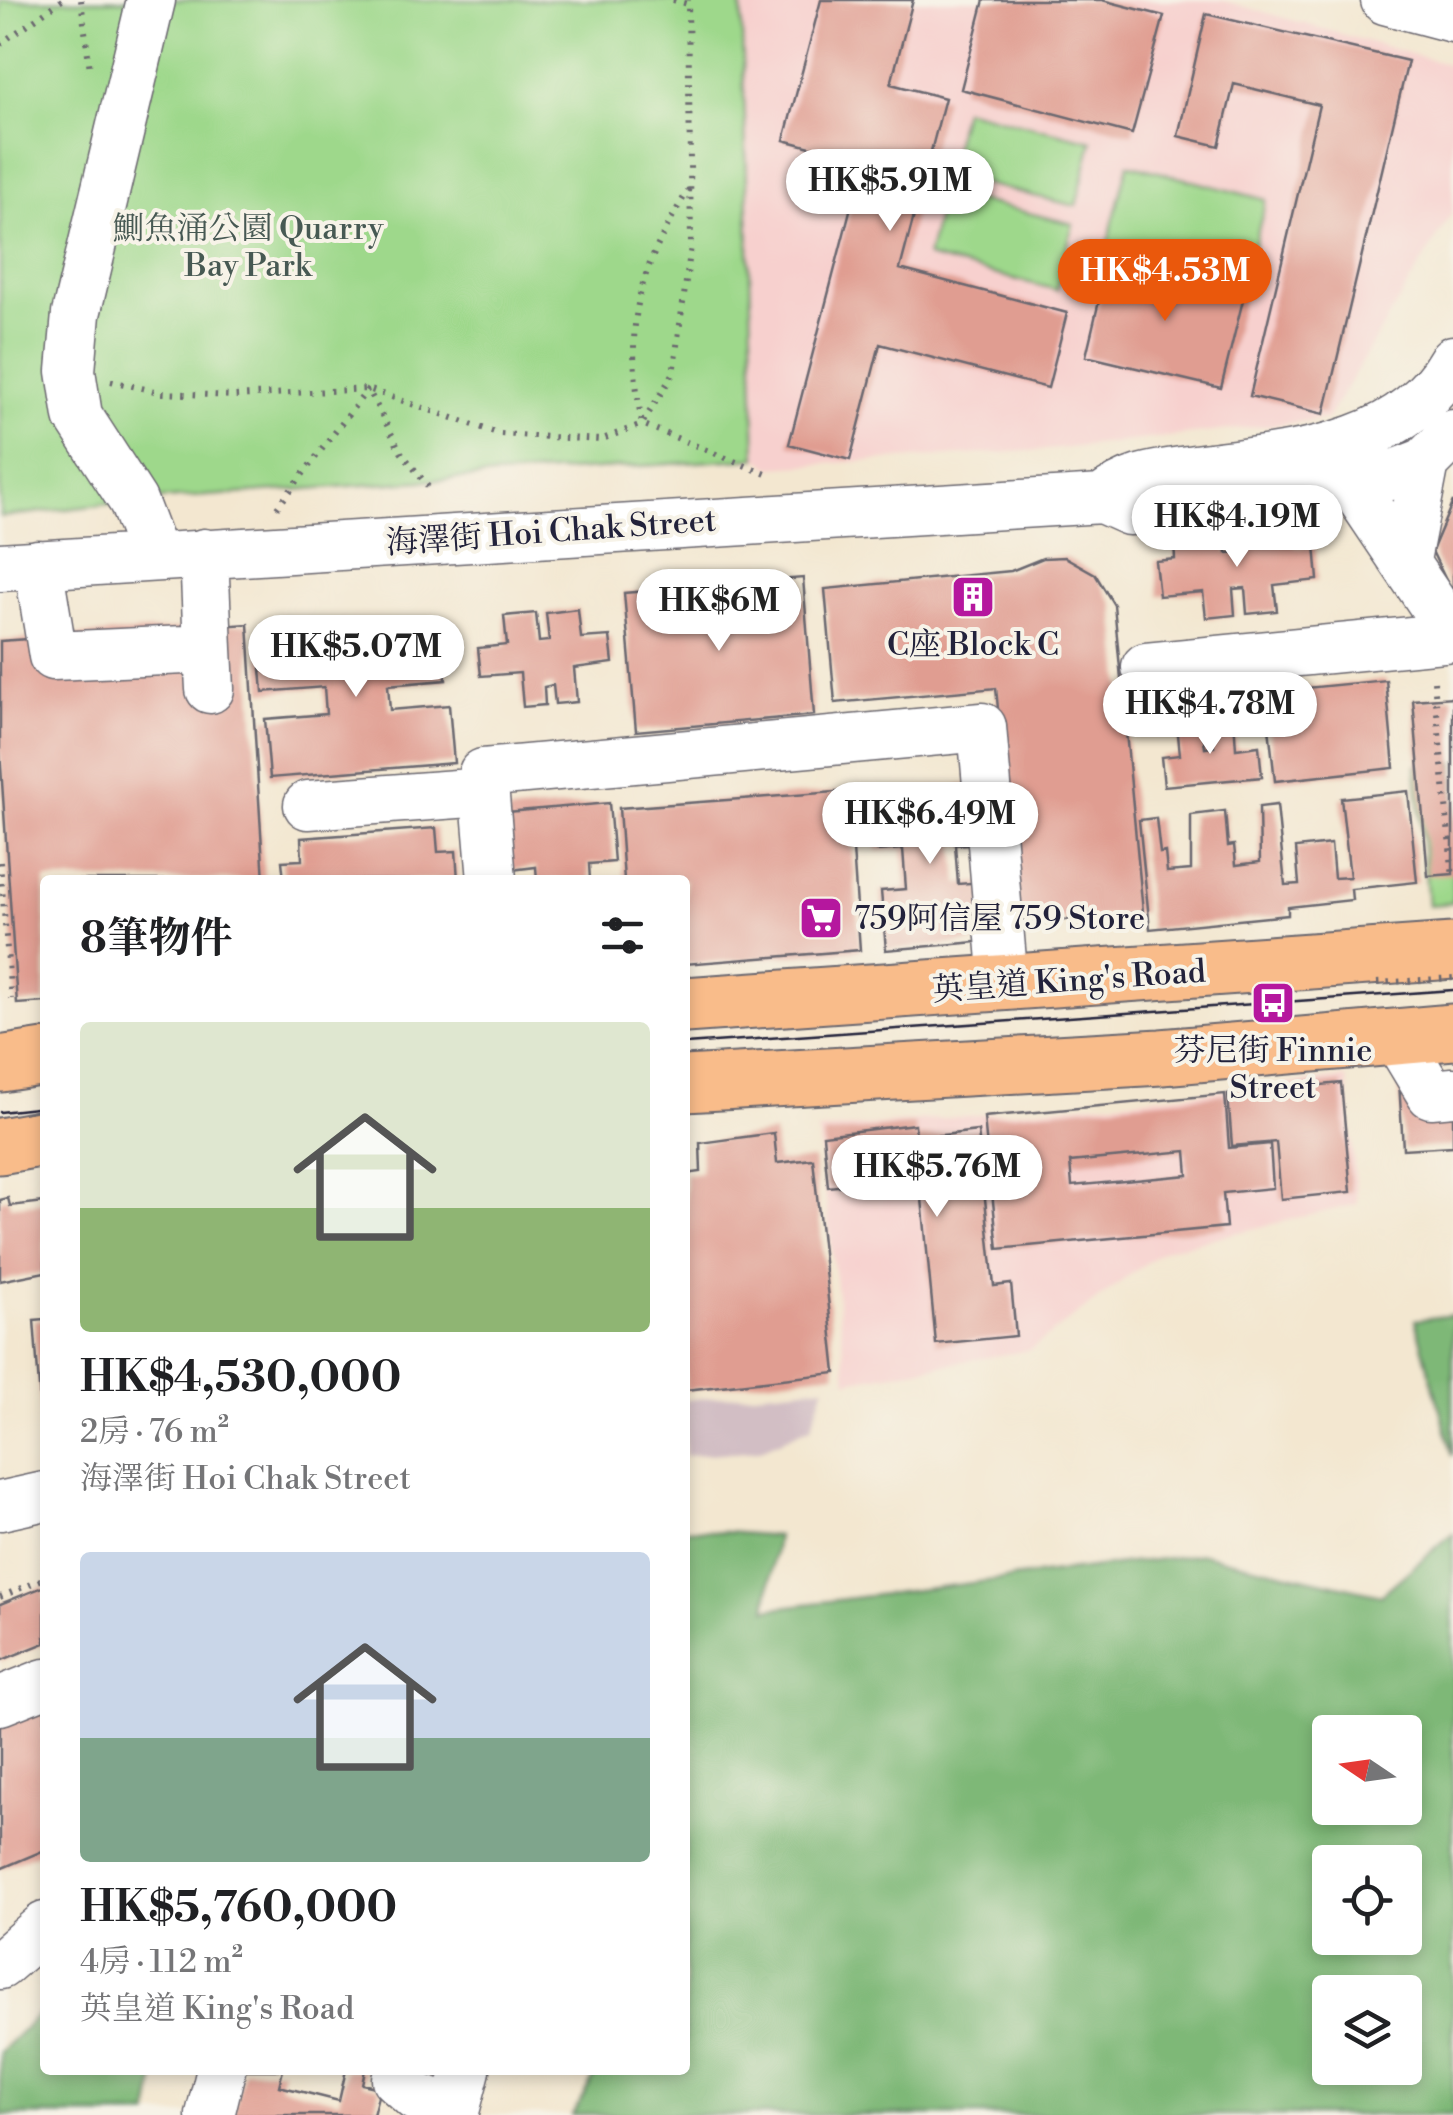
<!DOCTYPE html>
<html lang="zh-TW">
<head>
<meta charset="utf-8">
<style>
  :root { --surface:#fff; --page:#f2f2f2; --text:#202124; --muted:#757577; --accent:#ea580c }
  body { margin:0; font-family:"Libre Bodoni","Noto Serif TC",serif; background:var(--page); color:var(--text); height:100vh; display:flex; flex-direction:column; font-size:38px; white-space:nowrap }
  * { box-sizing:border-box; margin:0 }
  p { font-size:32px; color:var(--muted) }
  .icon { flex:none; width:55px; height:55px; fill:none; stroke:currentColor; stroke-width:2; stroke-linecap:round; stroke-linejoin:round }
  .map { position:relative; flex:1; overflow:hidden }
  .details { position:absolute; left:40px; top:875px; width:650px; height:1200px; display:flex; flex-direction:column; background:var(--surface); border-radius:10px; box-shadow:0 5px 15px #0003 }
  .details>* { flex:none }
  .needle { width:65px; rotate:283deg }
  .fabs { position:absolute; left:1312px; top:1715px; display:grid; gap:20px }
  .fabs a { display:grid; place-items:center; width:110px; height:110px; border-radius:10px; background:var(--surface); box-shadow:0 5px 15px #0003; font-size:50px }
  .price { position:absolute; translate:-50% -85px; padding:0 22px; border-radius:35px; background:#fff; color:#222; font-size:32px; line-height:65px; filter:drop-shadow(0 2px 5px #0008) }
  .price::after { content:''; position:absolute; left:50%; top:60px; width:30px; height:22px; margin-left:-15px; background:inherit; clip-path:polygon(0 0,100% 0,50% 100%) }
  .price.selected { background:var(--accent); color:#fff }
  ul { padding:0; list-style:none }
  li { display:grid; align-content:center; gap:20px; height:530px; padding:0 40px }
  li span { display:grid; place-items:center; height:310px; border-radius:10px; color:#555 }
  li>.icon { margin-inline-start:auto }
  span .icon { width:180px; height:180px; fill:#fffc; stroke-width:1 }
  li b { font-size:42px }
  h2 { display:flex; justify-content:space-between; align-items:center; height:120px; padding:0 40px; font-size:42px }
  .map>svg:first-child { display:block }
  .built { fill:#f7d0ce; fill-rule:evenodd }
  .industrial { fill:#d2bec4 }
  .green { fill:#9ed88b; stroke:#607d63; stroke-width:2.5 }
  .forest { fill:#7eb877; stroke:#506d59; stroke-width:2.5; fill-rule:evenodd }
  .building { fill:#e09d91; fill-rule:evenodd }
  .lines { fill:none; stroke-linecap:round; stroke-linejoin:round }
  .minor-casing { stroke:#6b676f; stroke-width:51 }
  .major-casing { stroke:#6b676f; stroke-width:59 }
  .path { stroke:#6b676f; stroke-width:6; stroke-dasharray:2.5 8; stroke-linecap:butt }
  .minor { stroke:#fff; stroke-width:48 }
  .major { stroke:#f9bc8a; stroke-width:55 }
  .tram { stroke:#22223b; stroke-width:2.5 }
  .path-bridge { stroke:#6b676f; stroke-width:6; stroke-dasharray:2.5 8; stroke-linecap:butt }
  .labels { text-anchor:middle; stroke-width:8; stroke-linejoin:round; paint-order:stroke }
  .park-label { font-size:32px; fill:#475953; stroke:#f7f3e8 }
  .street-label { font-size:32px; fill:#22223b; stroke:#f7f3e8 }
  .poi-label { font-size:32px; fill:#22223b; stroke:#f7f3e8 }
</style>
</head>
<body>
<div class="map">
<svg width="1453" height="2115" viewBox="0 0 1453 2115">
  <rect width="100%" height="100%" fill="#f7f3e8"/>
  <filter id="ink" filterUnits="userSpaceOnUse"><feTurbulence type="fractalNoise" baseFrequency=".01" numOctaves="2"/><feDisplacementMap in="SourceGraphic" scale="20" xChannelSelector="R" yChannelSelector="G"/><feConvolveMatrix kernelMatrix="1 2 1 2 8 2 1 2 1" color-interpolation-filters="sRGB"/></filter>
  <filter id="wash" filterUnits="userSpaceOnUse"><feTurbulence type="fractalNoise" baseFrequency=".0048" numOctaves="4" result="noise"/><feDisplacementMap in="SourceGraphic" scale="40" xChannelSelector="R" yChannelSelector="G"/><feGaussianBlur stdDeviation="2.25" result="paint"/><feColorMatrix in="noise" values="0 0 0 0 0 0 0 0 0 0 0 0 0 0 0 0 0 1.4 0 .05"/><feComposite in="paint" operator="in"/></filter>
  <g filter="url(#wash)">
    <rect width="100%" height="100%" fill="#f3e7d0"/>
    <!-- built -->
    <path class="built" d="M741 0H1221L1453 66V211L1327 419 1059 449 772 467 756 458Z
      M1347 1078 1357 1204 1163 1250 1030 1350 847 1381 818 1131ZM1341 1084 1281 1199 1276 1142 1232 1145 1228 1095ZM1225 1095 1228 1147 989 1169ZM914 1124 916 1138 978 1132 994 1286 937 1344 920 1178 829 1187 823 1135ZM1270 1144 1273 1187 1223 1193 1226 1227 998 1249 993 1192 1027 1189 1070 1163 1072 1186 1188 1175 1187 1152Z"/>
    <!-- industrial -->
    <path class="industrial" d="M825 1386 811 1427 759 1450 685 1456V1400Z"/>
    <!-- green -->
    <path class="green" d="M0 0H741L756 458 133 501 0 517Z
      M963 109 1092 141 1076 206 947 175Z
      M1128 164 1266 200 1245 280 1107 245Z
      M943 192 1073 224 1057 290 927 257Z
      M1453 762V903L1428 905 1416 766Z"/>
    <!-- forest -->
    <path class="forest" d="M1453 1315V1456L1415 1320Z
      M685 1529 777 1536 766 1609 1202 1554 1381 1595 1453 1533V2115H572L598 2070H685ZM1405 1732V1808H1330V1732ZM1330 1862H1405V1938H1330ZM1330 1992H1405V2068H1330Z
      M45 2008V2070H157L149 2115H0V2052Z"/>
    <g id="blocks">
      <!-- building -->
      <path class="building" d="M821 0H913L891 84 945 98 900 269 1067 313 1048 388 880 344 850 460 789 444 863 161 784 140Z
        M984 0H1102L1164 16 1132 134 961 89Z
        M1206 14 1408 61 1324 414 1250 396 1319 105 1234 84 1219 146 1178 136Z
        M1109 259 1245 292 1221 388 1086 356Z
        M1453 501V595L1432 551Z
        M1293 527 1295 547 1315 545 1318 580 1274 585 1277 611 1247 614 1245 588 1233 589 1235 615 1206 618 1203 592 1159 596 1155 561 1175 559 1174 539 1225 534 1227 553 1244 552 1242 532Z
        M1065 557 1095 574 1114 605 1143 912 1019 925 996 688 835 703 825 589 1011 571 1043 558Z
        M803 578 814 715 636 731 624 593Z
        M578 609 581 638 610 636 613 663 574 668 577 702 555 704 553 685 544 687 545 705 523 707 520 673 481 676 478 648 507 645 504 616 536 613 539 642 549 641 546 613Z
        M441 620 446 680 388 685 390 710 449 705 454 763 270 778 265 719 326 714 324 687 263 692 258 635 333 629 334 637 371 634V626Z
        M248 624 264 880H45V1002L17 1004 0 752V641Z
        M1386 680 1394 768 1275 781 1265 692Z
        M1453 697V874L1428 876 1413 700Z
        M1234 719 1236 749 1259 746 1262 777 1164 786 1161 757 1180 755 1177 724 1202 721 1205 748 1214 747 1211 721Z
        M975 784 980 843 955 845 958 884 983 882 988 941 886 950 881 891 906 889 903 849 877 851 873 793Z
        M849 791 860 950 685 964V880H624L619 808Z
        M1408 791 1417 882 1351 889 1352 900 1288 907V915L1150 929 1139 820 1156 818 1160 853 1165 852 1167 872 1191 870V815L1225 811 1228 846 1234 845 1236 865 1260 862 1259 807 1277 805 1285 885 1299 884 1296 848 1331 844 1334 878 1350 877 1341 798Z
        M609 803 614 862 589 864 590 880H537L536 867 511 870 507 812Z
        M436 828 438 852 456 851 458 880H284L282 861 302 860 301 838Z
        M1453 1077V1146L1403 1149 1399 1081Z
        M1341 1083 1351 1192 1281 1199 1276 1142 1232 1146 1228 1094Z
        M1225 1094 1229 1148 1270 1144 1273 1188 1223 1193 1226 1227 998 1249 992 1192 1027 1189 1025 1166 989 1170 984 1117ZM1186 1151 1188 1175 1072 1186 1070 1162Z
        M915 1124 916 1138 978 1131 994 1286 1011 1284 1016 1336 936 1344 920 1178 828 1187 823 1135Z
        M774 1133 777 1163 813 1159 836 1373 685 1390V1174L701 1172 700 1143Z
        M8 1198 10 1206 45 1202V1272L0 1281V1200Z
        M45 1319V1428H42L34 1320Z
        M45 1586V1643L0 1661V1604Z
        M45 1703V1850L0 1869V1722Z
        M244 2070H283L279 2086 339 2101 346 2070H365L362 2084 380 2088 373 2115H233Z"/>
    </g>
  </g>
  <g filter="url(#ink)">
    <use href="#blocks" fill-opacity="0" stroke="#6b676f" stroke-width="2.5"/>
    <g class="lines">
      <defs>
        <path id="minor" d="M151 0 76 314 71 371 78 416 133 501 154 556
          M1385 0 1453 18
          M1335 459 1453 634
          M1102 499C1134 475 1156 475 1195 469 1289 456 1401 452 1453 360
          M1406 560 1425 462
          M38 564 53 656 208 649 204 553
          M0 567 1102 499 1129 511 1271 501 1389 476 1425 462 1453 434
          M208 649 210 689
          M1146 667 1453 637
          M308 805 484 792
          M492 880 483 773 982 727 1004 984
          M1396 1036 1431 1094 1453 1092
          M0 1506 45 1496
          M0 1701 45 1683
          M0 1965 45 1926
          M399 2070 396 2079 416 2097 455 2112
          M210 2115 221 2070
          M454 2115 466 2070"/>
        <path id="major" d="M685 1005 1453 951
          M0 1064 45 1057
          M685 1084 1161 1057 1453 1032
          M0 1146 45 1138"/>
      </defs>
      <!-- minor casing -->
      <use href="#minor" class="minor-casing"/>
      <!-- major casing -->
      <use href="#major" class="major-casing"/>
      <!-- path -->
      <path class="path" d="M81 0 90 70
        M673 0 688 4
        M0 44 62 0
        M689 189C635 277 624 322 642 424L766 474
        M111 381 163 393 234 396 368 389 500 434 600 440 642 424 673 374 691 246 688 0
        M277 508 368 389 401 452 433 493
        M1434 681 1453 878
        M0 862 11 999
        M0 1597 45 1578"/>
      <!-- minor -->
      <use href="#minor" class="minor"/>
      <!-- major -->
      <use href="#major" class="major"/>
      <!-- tram -->
      <path class="tram" d="M685 1044 1453 990
        M0 1112 45 1107"/>
      <!-- path-bridge -->
      <path class="path-bridge" d="M1377 983 1453 978"/>
    </g>
  </g>
  <!-- icons -->
  <defs>
    <symbol id="building-square" viewBox="-11 -11 22 22"><rect x="-9" y="-9" width="18" height="18" rx="4" fill="#b5179e" stroke="#f7f3e8"/><path d="M-4-6H4V6H1V3H-1V6H-4ZM-2.5-4.3h1.7v1.8h-1.7ZM.8-4.3h1.7v1.8H.8ZM-2.5-1h1.7V.8h-1.7ZM.8-1h1.7V.8H.8Z" fill="#fff"/></symbol>
    <symbol id="supermarket-square" viewBox="-11 -11 22 22"><rect x="-9" y="-9" width="18" height="18" rx="4" fill="#b5179e" stroke="#f7f3e8"/><path d="M-6-5.5h2.5l.6 2H6L4.5 2H-2.5L-4.4-4H-6ZM-1.5 3.2a1.3 1.3 0 1 0 .1 0ZM3 3.2a1.3 1.3 0 1 0 .1 0Z" fill="#fff"/></symbol>
    <symbol id="bus-square" viewBox="-11 -11 22 22"><rect x="-9" y="-9" width="18" height="18" rx="4" fill="#b5179e" stroke="#f7f3e8"/><path d="M-5-6H5V4H4V6H2V4H-2V6H-4V4H-5ZM-3.5-4V0h7V-4ZM-3.5 1.2v1.5H-2V1.2ZM2 1.2v1.5H3.5V1.2Z" fill="#fff"/></symbol>
  </defs>
  <g fill-rule="evenodd">
    <use href="#building-square" x="948" y="572" width="50" height="50"/>
    <use href="#supermarket-square" x="796" y="893" width="50" height="50"/>
    <use href="#bus-square" x="1248" y="978" width="50" height="50"/>
  </g>
  <g class="labels">
    <!-- park labels -->
    <g class="park-label">
      <text x="248" y="239">鰂魚涌公園 Quarry<tspan x="248" dy="37">Bay Park</tspan></text>
    </g>
    <!-- street labels -->
    <g class="street-label">
      <text transform="translate(551 531) rotate(-4)" y="11">海澤街 Hoi Chak Street</text>
      <text transform="translate(1069 980) rotate(-4)" y="11">英皇道 King's Road</text>
    </g>
    <!-- poi labels -->
    <g class="poi-label">
      <text x="973" y="655">C座 Block C</text>
      <text x="854" y="929" text-anchor="start">759阿信屋 759 Store</text>
      <text x="1273" y="1061">芬尼街 Finnie<tspan x="1273" dy="37">Street</tspan></text>
    </g>
  </g>
</svg>
<div class="fabs">
<a><svg class="needle" viewBox="-14 -14 28 28"><path d="M0-13l5 13h-10z" fill="#e53935"/><path d="M0 13l5-13h-10z" fill="#757577"/></svg></a>
<a><svg class="icon" aria-label="locate" viewBox="0 0 24 24"><circle cx="12" cy="12" r="6"/><path d="M12 2v4M12 18v4M2 12h4M18 12h4"/></svg></a>
<a><svg class="icon" aria-label="layers" viewBox="0 0 24 24"><path d="M12 4l9 5-9 5-9-5zM3 14l9 5 9-5"/></svg></a>
</div>
<b class="price" style="left:890px;top:234px">HK$5.91M</b>
<b class="price selected" style="left:1165px;top:324px">HK$4.53M</b>
<b class="price" style="left:1237px;top:570px">HK$4.19M</b>
<b class="price" style="left:719px;top:654px">HK$6M</b>
<b class="price" style="left:356px;top:700px">HK$5.07M</b>
<b class="price" style="left:1210px;top:757px">HK$4.78M</b>
<b class="price" style="left:930px;top:867px">HK$6.49M</b>
<b class="price" style="left:937px;top:1220px">HK$5.76M</b>
<section class="details">
<h2>8筆物件<svg class="icon" aria-label="filters" viewBox="0 0 24 24"><path d="M4 7h16M4 17h16"/><circle cx="9" cy="7" r="2"/><circle cx="15" cy="17" r="2"/></svg></h2>
<ul>
<li><span style="background:linear-gradient(#dfe7d0 60%,#8fb573 0)"><svg class="icon" aria-label="home" viewBox="0 0 24 24"><path d="M3 11l9-7 9 7M6 9v11h12V9"/></svg></span><div><b>HK$4,530,000</b><p>2房 · 76 m²</p><p>海澤街 Hoi Chak Street</p></div></li>
<li><span style="background:linear-gradient(#c9d6e8 60%,#7fa58c 0)"><svg class="icon" aria-label="home" viewBox="0 0 24 24"><path d="M3 11l9-7 9 7M6 9v11h12V9"/></svg></span><div><b>HK$5,760,000</b><p>4房 · 112 m²</p><p>英皇道 King's Road</p></div></li>
</ul>
</section>
</div>
</body>
</html>
